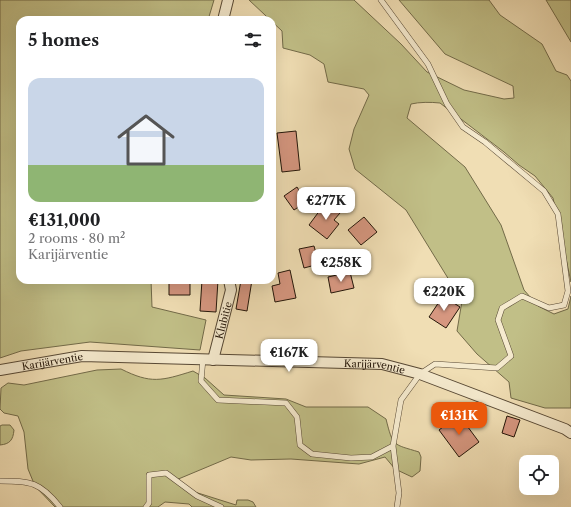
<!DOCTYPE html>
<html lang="en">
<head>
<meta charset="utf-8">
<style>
  :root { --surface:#fff; --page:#f2f2f2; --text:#202124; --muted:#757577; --accent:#ea580c }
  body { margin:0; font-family:"Libre Caslon Text",serif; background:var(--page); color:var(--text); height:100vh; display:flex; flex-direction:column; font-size:15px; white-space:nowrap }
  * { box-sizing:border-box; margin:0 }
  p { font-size:13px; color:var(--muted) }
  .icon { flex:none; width:22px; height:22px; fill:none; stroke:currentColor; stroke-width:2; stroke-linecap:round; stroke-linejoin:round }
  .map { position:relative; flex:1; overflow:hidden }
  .drawer { position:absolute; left:16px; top:16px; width:260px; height:268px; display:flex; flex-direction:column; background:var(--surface); border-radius:12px; box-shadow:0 4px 16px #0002 }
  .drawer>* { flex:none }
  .tools { position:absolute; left:519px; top:455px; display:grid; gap:8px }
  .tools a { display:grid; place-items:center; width:40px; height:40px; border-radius:8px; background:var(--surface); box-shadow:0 4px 16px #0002; font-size:20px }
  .price { position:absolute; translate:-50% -34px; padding:0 9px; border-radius:8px; background:#fff; color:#222; font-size:13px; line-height:26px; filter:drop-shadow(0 1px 2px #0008) }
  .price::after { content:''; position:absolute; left:50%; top:24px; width:12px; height:9px; margin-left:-6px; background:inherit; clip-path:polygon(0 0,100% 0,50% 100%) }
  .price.on { background:var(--accent); color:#fff }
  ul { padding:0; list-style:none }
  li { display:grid; align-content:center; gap:8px; height:212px; padding:0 12px }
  li span { display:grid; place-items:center; height:124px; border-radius:12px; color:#555 }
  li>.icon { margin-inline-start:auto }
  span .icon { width:72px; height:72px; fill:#fffc; stroke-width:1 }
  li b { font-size:17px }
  h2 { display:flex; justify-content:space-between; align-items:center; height:48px; padding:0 12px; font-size:17px }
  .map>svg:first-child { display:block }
  .green { fill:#c1bf87; stroke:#726a48 }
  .building { fill:#d69780; stroke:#241609 }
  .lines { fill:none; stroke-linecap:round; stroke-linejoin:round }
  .service-casing { stroke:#574834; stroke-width:6 }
  .minor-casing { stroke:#574834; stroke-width:12 }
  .service { stroke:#f5eace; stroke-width:5 }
  .minor { stroke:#f5eace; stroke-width:10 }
  .labels { text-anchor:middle; stroke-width:4; stroke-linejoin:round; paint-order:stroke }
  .street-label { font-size:10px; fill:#241609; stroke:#f5eace }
</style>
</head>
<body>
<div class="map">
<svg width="571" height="507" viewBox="0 0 571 507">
  <rect width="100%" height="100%" fill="#f0deb4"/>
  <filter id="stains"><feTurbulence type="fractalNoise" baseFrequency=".005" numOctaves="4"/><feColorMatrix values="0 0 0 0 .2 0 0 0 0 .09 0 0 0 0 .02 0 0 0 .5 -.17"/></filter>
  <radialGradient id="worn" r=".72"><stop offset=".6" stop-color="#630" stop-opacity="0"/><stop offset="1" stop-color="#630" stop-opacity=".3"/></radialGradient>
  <!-- green -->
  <path class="green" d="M0 0H214L208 20H20V280H151L152 307 206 320 200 350 90 342 21 351 0 358Z
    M249 0H354L401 44 427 72 464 90 504 99 514 98 513 86 445 54 399 0H489L500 15 542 44 556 71 567 75 571 81V282L553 198 535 176 519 165 504 152 440 103C431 102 419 102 411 104L407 118 465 167 501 225 524 290 538 306 554 314 568 309 571 296V408H545L511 398 509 382 477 354 457 331 462 301 406 210 355 169 349 149 354 129 369 95 364 89 328 82 324 64 310 55 283 48 282 31Z
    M546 0H571V42Z
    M121 369C151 384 161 381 193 371L205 378 224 395 286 399 306 407H368L386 419C393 447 393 444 419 452L421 457 420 471 412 477 395 469 385 457 359 464 291 459 251 460 231 457 176 480 182 488 236 505 237 500H248L253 502 256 507H192L189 504 165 502 158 507H55L35 486 28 469 24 432 18 416 4 413 0 409 1 388 8 383 24 385 97 370Z
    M2 425H10L14 430C13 440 10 444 0 445V426Z"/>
  <!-- building -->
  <path class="building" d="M296 131 300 170 282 172 277 133Z
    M297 187 300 192 305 188 312 198 294 210 284 196Z
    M326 202 340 213 334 220 339 224 327 239 309 225Z
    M364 217 377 232 361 245 348 230Z
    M314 246 319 264 304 268 299 249Z
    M290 270 296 298 275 302 272 286 280 284 278 273Z
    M350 272 354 288 331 293 328 277Z
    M169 280H190V295H169Z
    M202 280H218L216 312 200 311Z
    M241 280H252L247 311 236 309Z
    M443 296 460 307 446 328 429 317Z
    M459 415 479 442 459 457 439 430Z
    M507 416 520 420 514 437 502 433Z"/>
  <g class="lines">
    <defs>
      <path id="service" d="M381 0 428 64 447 104 463 127 485 142 544 191 558 214 568 291 564 305 549 308 522 296 502 308 498 320 511 356 497 368 435 364 420 374 401 400 393 446 399 493 397 507
        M203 359 201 381 218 400 286 403 297 417 300 445 312 454 351 458 372 457 393 446
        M0 481C31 481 40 482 60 507
        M146 507 149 503V475L166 473 197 496 221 507"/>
      <g id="minor">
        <path d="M223 20 228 0"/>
        <path id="s1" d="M213 360 231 290 229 280"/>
        <path id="s2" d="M0 370 82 356 382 364 420 374 565 429 571 433"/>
      </g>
    </defs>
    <!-- service casing -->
    <use href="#service" class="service-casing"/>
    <!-- minor casing -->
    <use href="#minor" class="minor-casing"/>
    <!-- service -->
    <use href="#service" class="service"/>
    <!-- minor -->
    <use href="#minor" class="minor"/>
  </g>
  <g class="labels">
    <!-- street labels -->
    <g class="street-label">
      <text dy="4" stroke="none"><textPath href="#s1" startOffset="41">Klubitie</textPath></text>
      <text dy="4" stroke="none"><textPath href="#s2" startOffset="53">Karijärventie</textPath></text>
      <text dy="4" stroke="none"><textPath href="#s2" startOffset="376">Karijärventie</textPath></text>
    </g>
  </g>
  <rect width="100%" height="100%" filter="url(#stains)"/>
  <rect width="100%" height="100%" fill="url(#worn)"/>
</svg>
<div class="tools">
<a><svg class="icon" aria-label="locate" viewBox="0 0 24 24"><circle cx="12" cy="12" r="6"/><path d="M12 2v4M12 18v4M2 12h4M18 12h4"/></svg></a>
</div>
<b class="price" style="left:326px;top:221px">€277K</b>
<b class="price" style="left:341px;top:283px">€258K</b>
<b class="price" style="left:444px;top:312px">€220K</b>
<b class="price" style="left:289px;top:373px">€167K</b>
<b class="price on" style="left:459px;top:436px">€131K</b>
<section class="drawer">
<h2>5 homes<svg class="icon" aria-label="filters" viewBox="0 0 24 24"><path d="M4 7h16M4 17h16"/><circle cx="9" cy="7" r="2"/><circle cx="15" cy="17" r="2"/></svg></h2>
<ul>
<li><span style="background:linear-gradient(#c9d6e8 70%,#8fb573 0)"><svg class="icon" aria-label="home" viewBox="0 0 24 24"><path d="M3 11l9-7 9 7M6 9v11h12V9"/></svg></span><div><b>€131,000</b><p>2 rooms · 80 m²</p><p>Karijärventie</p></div></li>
</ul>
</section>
</div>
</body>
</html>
